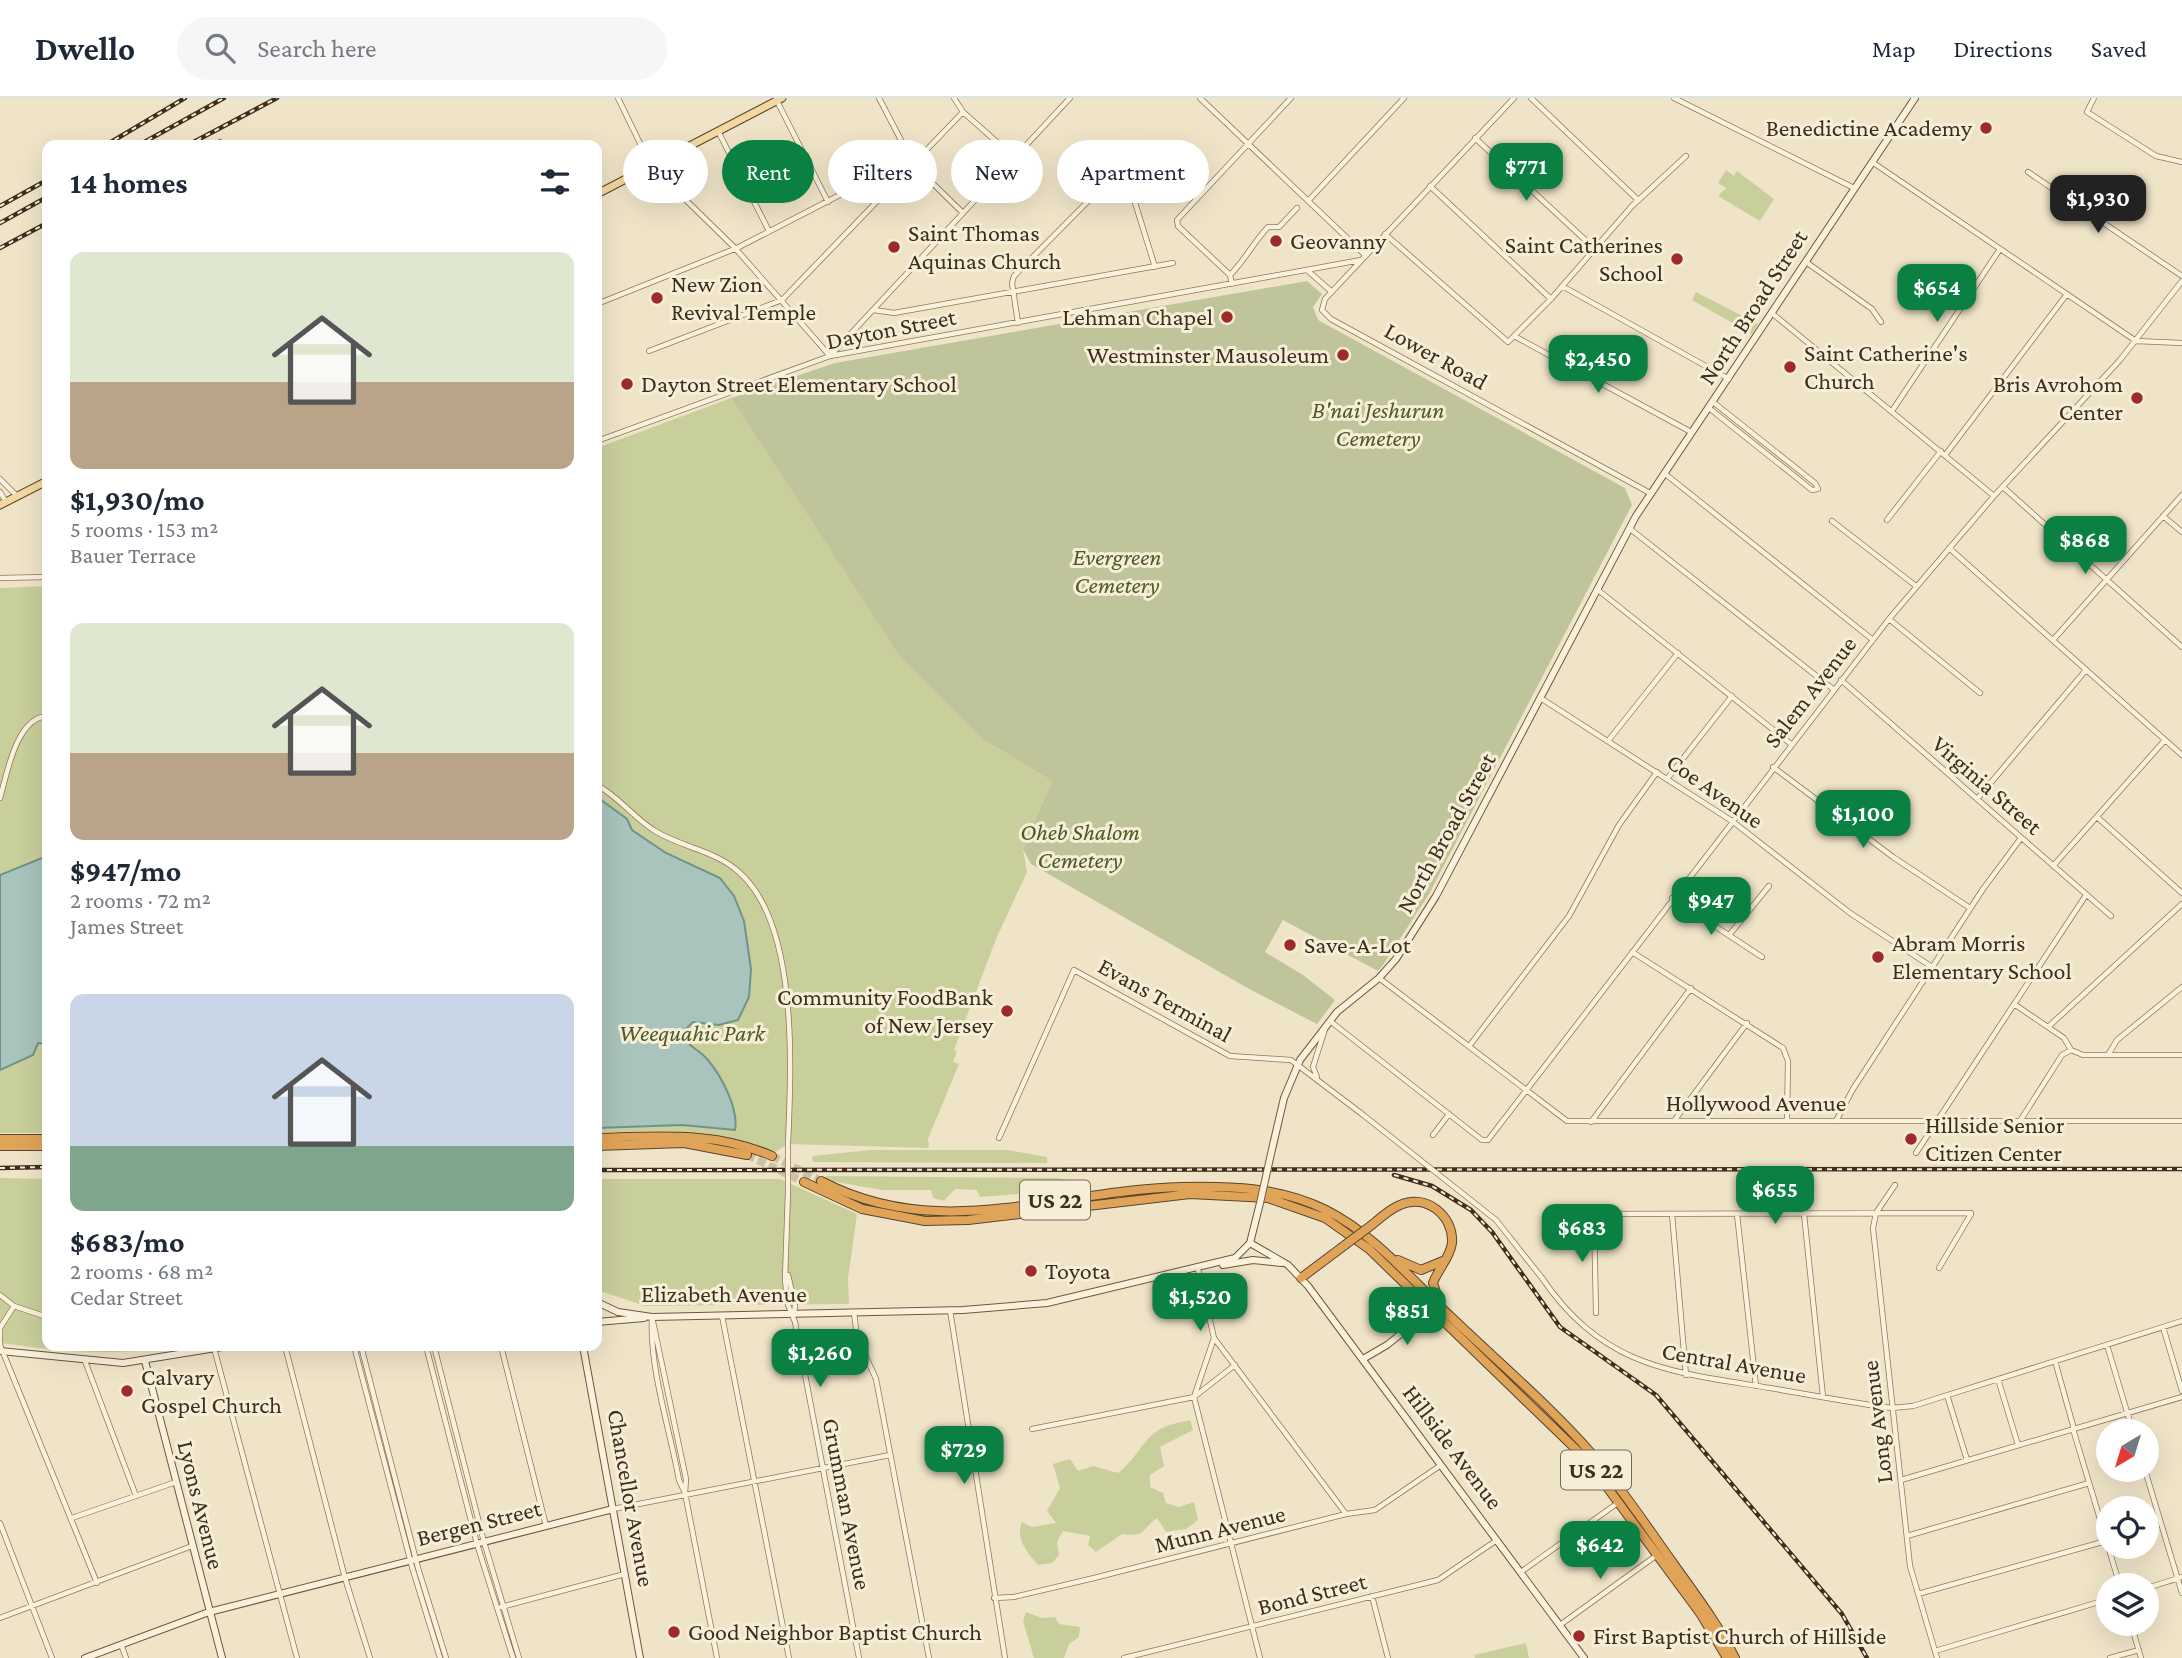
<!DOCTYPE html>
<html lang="en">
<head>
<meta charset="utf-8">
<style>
  :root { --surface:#fff; --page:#f6f6f7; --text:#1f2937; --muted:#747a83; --line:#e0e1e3; --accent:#0b8043 }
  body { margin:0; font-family:"Crimson Pro",serif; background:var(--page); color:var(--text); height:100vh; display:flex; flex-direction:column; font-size:26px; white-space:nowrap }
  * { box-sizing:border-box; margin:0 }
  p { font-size:23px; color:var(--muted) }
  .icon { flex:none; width:38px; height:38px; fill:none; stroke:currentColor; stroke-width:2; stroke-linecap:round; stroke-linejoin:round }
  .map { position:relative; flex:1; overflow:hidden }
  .panel { position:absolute; left:42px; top:42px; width:560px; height:1211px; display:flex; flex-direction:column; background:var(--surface); border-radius:14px; box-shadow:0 7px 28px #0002 }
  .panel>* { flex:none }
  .top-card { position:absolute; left:623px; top:42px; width:665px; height:63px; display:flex; gap:14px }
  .needle { width:46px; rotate:218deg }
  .tools { position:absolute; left:2096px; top:1321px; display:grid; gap:14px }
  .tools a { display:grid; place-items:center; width:63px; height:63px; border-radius:50%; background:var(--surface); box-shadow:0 7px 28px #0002; font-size:35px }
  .price { position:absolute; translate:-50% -60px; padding:0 16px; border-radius:14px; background:var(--accent); color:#fff; font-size:23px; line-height:46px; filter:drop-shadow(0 2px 4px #0008) }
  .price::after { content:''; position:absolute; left:50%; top:42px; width:21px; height:16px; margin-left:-10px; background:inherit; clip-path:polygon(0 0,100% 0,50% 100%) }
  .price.active { background:#222; color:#fff }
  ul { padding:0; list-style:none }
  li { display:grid; align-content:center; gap:14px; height:371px; padding:0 28px }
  li span { display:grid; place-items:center; height:217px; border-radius:14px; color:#555 }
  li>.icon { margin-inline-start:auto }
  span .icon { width:126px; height:126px; fill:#fffc; stroke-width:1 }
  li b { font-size:30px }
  h2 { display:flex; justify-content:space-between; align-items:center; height:84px; padding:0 28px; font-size:30px }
  .chip { padding:0 24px; border-radius:32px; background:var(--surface); box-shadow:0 7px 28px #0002; font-size:24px; line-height:63px }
  .chip.active { background:var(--accent); color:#fff }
  header { display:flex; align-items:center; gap:42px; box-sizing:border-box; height:98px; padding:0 35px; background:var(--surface); border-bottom:2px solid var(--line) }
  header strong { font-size:33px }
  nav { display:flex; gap:38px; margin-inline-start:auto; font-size:24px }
  .search { width:490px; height:63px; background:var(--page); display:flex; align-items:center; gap:18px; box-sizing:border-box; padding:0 24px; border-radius:38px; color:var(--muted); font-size:26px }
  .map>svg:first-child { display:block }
  .green { fill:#c9cf9b }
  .cemetery { fill:#bfc49a }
  .water { fill:#a9c4bc; stroke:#6f938a; stroke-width:2 }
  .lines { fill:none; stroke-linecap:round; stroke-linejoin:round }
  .highway-tunnel { stroke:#ccc0a6; stroke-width:8; stroke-dasharray:8 4; stroke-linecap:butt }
  .street-casing { stroke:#8d765c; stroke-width:6 }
  .secondary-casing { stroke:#6f573f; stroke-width:8 }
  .primary-casing { stroke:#5b4430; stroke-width:9 }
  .highway-casing { stroke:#5b4430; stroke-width:10 }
  .street { stroke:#faf1dc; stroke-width:4.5 }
  .secondary { stroke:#faf1dc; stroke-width:6 }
  .primary { stroke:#f3d9a0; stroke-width:7 }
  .highway { stroke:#e0a458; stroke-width:8 }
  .rail-casing { stroke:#3d2e20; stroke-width:4.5 }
  .rail { stroke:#f7eed8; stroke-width:2; stroke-dasharray:5; stroke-linecap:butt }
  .street-bridge-casing { stroke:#8d765c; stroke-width:6; stroke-linecap:butt }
  .secondary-bridge-casing { stroke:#6f573f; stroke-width:8; stroke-linecap:butt }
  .highway-bridge-casing { stroke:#5b4430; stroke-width:10; stroke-linecap:butt }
  .street-bridge { stroke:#faf1dc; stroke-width:4.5 }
  .secondary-bridge { stroke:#faf1dc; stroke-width:6 }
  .highway-bridge { stroke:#e0a458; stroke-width:8 }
  .poi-dot { fill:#9e2a2b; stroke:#f7eed8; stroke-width:2.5 }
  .labels { text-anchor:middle; stroke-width:6; stroke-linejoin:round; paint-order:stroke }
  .shield { fill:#f7eed8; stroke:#756857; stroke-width:2 }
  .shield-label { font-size:23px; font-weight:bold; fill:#3d2e20 }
  .poi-label { font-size:24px; fill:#3d2e20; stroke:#f7eed8; text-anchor:start }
  .street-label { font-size:24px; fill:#3d2e20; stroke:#f7eed8 }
  .park-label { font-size:24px; font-style:italic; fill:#4d5a26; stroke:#f7eed8 }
</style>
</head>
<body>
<header>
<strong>Dwello</strong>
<div class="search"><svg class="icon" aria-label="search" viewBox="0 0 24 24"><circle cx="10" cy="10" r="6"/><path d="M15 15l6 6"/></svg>Search here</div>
<nav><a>Map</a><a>Directions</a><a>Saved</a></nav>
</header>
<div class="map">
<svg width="2182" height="1560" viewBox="0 0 2182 1560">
  <rect width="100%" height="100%" fill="#f0e4c8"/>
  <!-- green -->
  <path class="green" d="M1726 72 1734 78 1737 73 1774 101 1760 123 1718 98 1726 90 1718 85Z
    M1696 194 1758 226 1752 236 1692 202Z
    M731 300 900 559 982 641 1052 683 1023 751 1027 774 996 841 954 952 957 953 953 964 959 966 928 1041 929 1050 788 1046 775 1054C709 1030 666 1032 597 1035V350Z
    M47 488V1035H0V490Z
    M871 1052H1008L1047 1059V1065L813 1064 812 1058Z
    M826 1078 1056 1080 1074 1083 1072 1092 980 1099 977 1092 955 1091 944 1103 933 1100 931 1092H882L825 1082Z
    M0 1080 47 1081V1248H173C112 1259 61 1253 0 1245Z
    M597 1081H780L857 1116 848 1180 849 1206 645 1208 597 1192Z
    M1190 1322 1193 1332 1160 1349 1164 1368 1150 1377V1389L1163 1395 1166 1405 1179 1409 1194 1404 1198 1422 1186 1431 1166 1434 1157 1420C1140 1433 1146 1439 1122 1436L1096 1454 1088 1447 1090 1438 1063 1433 1057 1444 1059 1457 1052 1465 1038 1467C1027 1454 1015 1441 1022 1424L1032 1429 1056 1425 1047 1413 1060 1390 1053 1366 1070 1361 1078 1373 1093 1368 1118 1375C1135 1363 1143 1340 1162 1330 1171 1326 1181 1324 1190 1322Z
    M1026 1514 1042 1520 1055 1519 1059 1526 1080 1529 1079 1539 1069 1546 1064 1560H1034L1023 1523Z
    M1526 1545 1529 1560H1475L1474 1557Z"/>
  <!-- cemetery -->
  <path class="cemetery" d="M1307 183 1322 196 1313 209 1318 222 1625 390 1632 407 1429 796 1383 867 1378 873 1283 822 1265 854 1303 877 1335 902 1317 926 1251 892 1031 766 1023 751 1052 683 982 641 900 559 731 300 835 265Z"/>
  <!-- water -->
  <path class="water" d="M597 699 627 721 632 732 666 755 720 780 734 798 744 823 751 871 749 899 738 922 719 927 693 924 684 933C685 949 698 950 707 961 721 977 739 1011 735 1032L682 1027 597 1030Z
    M47 758V946L38 945 33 957 0 972V777Z"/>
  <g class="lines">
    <!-- highway-tunnel -->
    <path class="highway-tunnel" d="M747 1057 804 1084
      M772 1058 821 1083"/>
    <defs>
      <path id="street" d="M618 0 651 68 735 150 830 258
        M879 0 914 67 963 115
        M954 0 963 14 1015 60
        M1200 0 1365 157
        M1514 0 1325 201 1322 212 1331 221 1650 395
        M1531 0 1638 102
        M1674 0 1854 90
        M2094 0 2087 14 2156 58 2182 64
        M777 3 828 104
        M718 33 769 133
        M1475 40 1594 150
        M220 44 222 47
        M1119 53 1155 169
        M1872 64 2136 243 2182 245
        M2028 74 2182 178
        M1430 88 1551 201
        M1308 103 1404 0
        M1385 136 1508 244 1551 201 1632 108 1686 58
        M1806 164 1872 211 1881 224
        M1308 173 1332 194
        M1230 177 1178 128 1177 122 1291 0
        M1232 186 1230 177C1245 162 1253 145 1268 129H1279L1297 110
        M1562 188 1729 281
        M597 206 737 150 896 68 913 67
        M874 212 894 215 1173 165
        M1773 216 1994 398
        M1018 225 1012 185 1014 178 1112 79 1126 75
        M1516 239 1691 334
        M649 253 782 202 963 14
        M831 257 1070 0
        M1709 310 1812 392 1818 391 1815 385 1713 304
        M1892 313 2000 151
        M597 343 830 258 1361 162
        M1946 356 2067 196
        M1664 375 1873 542
        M0 381 17 398
        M2003 389 2182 549
        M0 394 6 404
        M2163 418 2182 434
        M1887 422 1941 353
        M1832 423 1916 488
        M1629 430 1833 591
        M1949 450 2182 657
        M0 480 47 479
        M1598 492 1791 646
        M1889 521 1980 595
        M2053 542 2182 397
        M1841 582 2111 818
        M1542 601 1732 723 1850 815 1932 869
        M1608 643 1678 555
        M1773 669 1893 759 1970 810
        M1667 681 1732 598
        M597 687C619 699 634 720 655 733 683 750 715 752 740 775 799 828 791 972 788 1046
        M0 700C7 676 16 620 47 618
        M1977 701 2086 572
        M2097 719 2182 795
        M2053 768 2165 642
        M1672 800 1762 859
        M1730 836 1769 788
        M1632 854 1783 950 1788 963 1787 1022
        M1379 880 1567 1023H2182
        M2014 906 2064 940 2071 952
        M1330 923 1482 1042H1488L1889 521 1994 398 2120 262 2182 183
        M2048 929 2182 806
        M1470 947 1569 818 1619 727 1657 674
        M2071 952 2083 957H2182
        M2108 957 2117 942 2182 889
        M1317 979 1313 969 1325 931
        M1674 1023 1747 925
        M1836 1023 1853 991 1983 791 2021 740
        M2020 1023 2062 957 2071 952
        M1591 1024 1691 890
        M1433 1037 1449 1016
        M999 1040 1074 872 1230 958 1291 962 1362 1016
        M1916 1055 2086 797
        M1895 1087 1876 1115 1873 1130 1910 1468 1937 1560
        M788 1093 785 1182 788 1207 795 1224 859 1560
        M1579 1116 1971 1115
        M1594 1116 1596 1215
        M1672 1116 1686 1277
        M1737 1116 1756 1288
        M1804 1116 1823 1299
        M1939 1170 1971 1116
        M1198 1171 1214 1240 1194 1299 1260 1560
        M788 1177 795 1207 794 1216
        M1542 1180C1603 1270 1672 1274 1770 1290 1811 1297 1851 1305 1892 1310L1913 1308 2182 1223
        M0 1197 14 1208 47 1219
        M14 1208 0 1230V1247L97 1485
        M950 1212 1005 1560
        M854 1214 857 1239 876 1281 929 1560
        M722 1218 789 1560
        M652 1219 686 1381 685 1395 679 1382C670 1332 649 1269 652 1219Z
        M2163 1229 2182 1293
        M1214 1240 1346 1416
        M2107 1247 2133 1334
        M285 1248 345 1480 370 1560
        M354 1248 412 1469 440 1560
        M361 1248 418 1470 446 1560
        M426 1248 477 1446 513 1560
        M434 1248 484 1444 519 1560
        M501 1248 546 1428
        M214 1250 297 1560
        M85 1263 136 1398
        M2055 1263 2074 1331
        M1998 1281 2018 1347
        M1947 1297 1967 1362
        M1032 1331 1194 1299 1235 1267
        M2073 1331 2120 1488
        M2145 1372 2182 1495
        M1901 1382 2182 1299
        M685 1395 717 1560
        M613 1411 890 1357
        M72 1420 176 1384
        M0 1425 52 1560
        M1907 1438 2089 1385
        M1521 1474 1619 1404
        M2147 1490 2182 1479
        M1918 1496 2106 1443
        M1372 1498 1388 1560
        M994 1500 1014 1499 1094 1480 1346 1416 1375 1412 1441 1367
        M501 1509 625 1476
        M0 1520 192 1448
        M2131 1526 2141 1560
        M1560 1527 1657 1457
        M121 1546 126 1560
        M1935 1553 2109 1501
        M1124 1560 1438 1482 1497 1442
        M2110 1560 2139 1552"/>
      <path id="secondary" d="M1273 1047 1284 1000 1300 962 1337 914 1379 880 1396 861 1436 798 1636 418 1915 0
        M1250 1145 1288 1167 1308 1188 1584 1560
        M1223 1167 1253 1162 1281 1165
        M597 1204 618 1214 652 1219 963 1212 1047 1205 1235 1160 1250 1145 1260 1105
        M597 1224 644 1220
        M583 1248 640 1560
        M0 1253 123 1265 228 1248
        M1363 1261 1387 1247 1432 1211
        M145 1263 222 1560
        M85 1560 209 1514 613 1411"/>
      <path id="primary" d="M597 96 782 0
        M0 407 47 383"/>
      <path id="highway" d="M597 1040C657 1038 715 1033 772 1058
        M0 1041H47
        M0 1048H47
        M597 1048 684 1045 747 1057
        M821 1083C941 1146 1055 1092 1182 1089 1231 1088 1280 1089 1326 1112 1374 1136 1411 1181 1450 1218 1497 1263 1549 1307 1592 1356 1622 1390 1647 1429 1673 1465 1695 1496 1718 1526 1735 1560
        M804 1084 862 1111 925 1123 968 1122 1190 1096 1268 1100 1325 1120 1369 1151 1587 1362 1700 1515 1727 1560
        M1373 1126C1381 1119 1390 1111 1400 1107 1426 1095 1454 1118 1452 1145 1450 1160 1438 1171 1433 1185L1439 1203
        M1398 1162 1421 1172 1443 1163
        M1301 1180 1345 1147"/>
    </defs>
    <!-- street casing -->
    <use href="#street" class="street-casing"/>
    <!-- secondary casing -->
    <use href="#secondary" class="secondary-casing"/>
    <!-- primary casing -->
    <use href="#primary" class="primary-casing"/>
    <!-- highway casing -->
    <use href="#highway" class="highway-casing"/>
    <!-- street -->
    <use href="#street" class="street"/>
    <!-- secondary -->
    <use href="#secondary" class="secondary"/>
    <!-- primary -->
    <use href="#primary" class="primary"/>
    <!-- highway -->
    <use href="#highway" class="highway"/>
    <defs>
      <path id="rail" d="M106 47 185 0
        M139 47 224 0
        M188 47 277 0
        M0 108 47 82
        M0 125 47 99
        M0 150 47 125
        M0 1070 47 1069
        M597 1072 2182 1071
        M1394 1077 1432 1088 1471 1112 1492 1134 1560 1229 1656 1297 1842 1516 1867 1560"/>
    </defs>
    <!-- rail casing -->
    <use href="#rail" class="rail-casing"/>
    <!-- rail -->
    <use href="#rail" class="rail"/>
    <defs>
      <path id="street-bridge" d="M1362 1016 1496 1122 1542 1180
        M788 1046V1093"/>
      <path id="secondary-bridge" d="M1260 1105 1273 1047"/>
      <path id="highway-bridge" d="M1345 1147 1373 1126"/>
    </defs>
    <!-- street-bridge casing -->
    <use href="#street-bridge" class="street-bridge-casing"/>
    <!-- secondary-bridge casing -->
    <use href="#secondary-bridge" class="secondary-bridge-casing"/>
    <!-- highway-bridge casing -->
    <use href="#highway-bridge" class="highway-bridge-casing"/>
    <!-- street-bridge -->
    <use href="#street-bridge" class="street-bridge"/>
    <!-- secondary-bridge -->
    <use href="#secondary-bridge" class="secondary-bridge"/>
    <!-- highway-bridge -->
    <use href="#highway-bridge" class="highway-bridge"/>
  </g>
  <!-- markers -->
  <g class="poi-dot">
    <circle cx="1986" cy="30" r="7"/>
    <circle cx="1276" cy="143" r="7"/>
    <circle cx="894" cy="149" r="7"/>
    <circle cx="1677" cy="161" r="7"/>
    <circle cx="657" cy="200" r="7"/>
    <circle cx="1227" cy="219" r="7"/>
    <circle cx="1343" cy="257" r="7"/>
    <circle cx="1790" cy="269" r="7"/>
    <circle cx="627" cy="286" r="7"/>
    <circle cx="2137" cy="300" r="7"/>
    <circle cx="1290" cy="847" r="7"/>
    <circle cx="1878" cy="859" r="7"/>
    <circle cx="1007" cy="913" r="7"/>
    <circle cx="1911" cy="1041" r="7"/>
    <circle cx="1031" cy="1173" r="7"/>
    <circle cx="127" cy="1293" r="7"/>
    <circle cx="674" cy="1534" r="7"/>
    <circle cx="1579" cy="1538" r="7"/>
  </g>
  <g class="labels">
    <!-- shield labels -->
    <g class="shield">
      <rect x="1020" y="1082.5" width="70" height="39" rx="5"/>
      <rect x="1561" y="1352.5" width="70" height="39" rx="5"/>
    </g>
    <g class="shield-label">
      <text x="1055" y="1110">US 22</text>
      <text x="1596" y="1380">US 22</text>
    </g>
    <!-- poi labels -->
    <g class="poi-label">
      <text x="1972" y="38" text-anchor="end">Benedictine Academy</text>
      <text x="908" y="143">Saint Thomas<tspan x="908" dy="28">Aquinas Church</tspan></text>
      <text x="1290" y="151">Geovanny</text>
      <text x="1663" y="155" text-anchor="end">Saint Catherines<tspan x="1663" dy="28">School</tspan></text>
      <text x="671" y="194">New Zion<tspan x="671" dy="28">Revival Temple</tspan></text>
      <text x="1213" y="227" text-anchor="end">Lehman Chapel</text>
      <text x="1804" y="263">Saint Catherine's<tspan x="1804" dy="28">Church</tspan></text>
      <text x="1329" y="265" text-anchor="end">Westminster Mausoleum</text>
      <text x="641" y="294">Dayton Street Elementary School</text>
      <text x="2123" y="294" text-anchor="end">Bris Avrohom<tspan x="2123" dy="28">Center</tspan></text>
      <text x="1892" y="853">Abram Morris<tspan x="1892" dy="28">Elementary School</tspan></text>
      <text x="1304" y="855">Save-A-Lot</text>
      <text x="993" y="907" text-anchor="end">Community FoodBank<tspan x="993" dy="28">of New Jersey</tspan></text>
      <text x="1925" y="1035">Hillside Senior<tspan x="1925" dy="28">Citizen Center</tspan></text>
      <text x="1045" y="1181">Toyota</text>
      <text x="141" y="1287">Calvary<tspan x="141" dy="28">Gospel Church</tspan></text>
      <text x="688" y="1542">Good Neighbor Baptist Church</text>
      <text x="1593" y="1546">First Baptist Church of Hillside</text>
    </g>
    <!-- street labels -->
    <g class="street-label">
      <text transform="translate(1753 209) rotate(-57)" y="8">North Broad Street</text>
      <text transform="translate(891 231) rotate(-11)" y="8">Dayton Street</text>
      <text transform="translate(1436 258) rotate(29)" y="8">Lower Road</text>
      <text transform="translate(1810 594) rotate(-52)" y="8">Salem Avenue</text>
      <text transform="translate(1987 687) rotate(41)" y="8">Virginia Street</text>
      <text transform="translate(1715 693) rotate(35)" y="8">Coe Avenue</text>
      <text transform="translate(1446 735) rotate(-61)" y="8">North Broad Street</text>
      <text transform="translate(1165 902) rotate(29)" y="8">Evans Terminal</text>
      <text x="1756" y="1013">Hollywood Avenue</text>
      <text x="724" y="1204">Elizabeth Avenue</text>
      <text transform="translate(1734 1265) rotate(10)" y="8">Central Avenue</text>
      <text transform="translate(1877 1324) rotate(-97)" y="8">Long Avenue</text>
      <text transform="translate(1453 1349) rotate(53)" y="8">Hillside Avenue</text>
      <text transform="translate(631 1400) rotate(80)" y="8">Chancellor Avenue</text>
      <text transform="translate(847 1406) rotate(79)" y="8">Grumman Avenue</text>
      <text transform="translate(201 1407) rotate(76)" y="8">Lyons Avenue</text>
      <text transform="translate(479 1425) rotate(-14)" y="8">Bergen Street</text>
      <text transform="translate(1220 1431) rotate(-14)" y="8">Munn Avenue</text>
      <text transform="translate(1312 1496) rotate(-14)" y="8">Bond Street</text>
    </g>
    <!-- park labels -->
    <g class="park-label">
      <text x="1378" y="320">B'nai Jeshurun<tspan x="1378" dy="28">Cemetery</tspan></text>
      <text x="1117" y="467">Evergreen<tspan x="1117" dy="28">Cemetery</tspan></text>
      <text x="1080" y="742">Oheb Shalom<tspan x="1080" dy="28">Cemetery</tspan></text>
      <text x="692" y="943">Weequahic Park</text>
    </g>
  </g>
</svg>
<div class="tools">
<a><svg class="needle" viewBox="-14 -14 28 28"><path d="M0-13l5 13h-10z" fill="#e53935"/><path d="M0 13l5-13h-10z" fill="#747a83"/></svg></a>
<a><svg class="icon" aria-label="locate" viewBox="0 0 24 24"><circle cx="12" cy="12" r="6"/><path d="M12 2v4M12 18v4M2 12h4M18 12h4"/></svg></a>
<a><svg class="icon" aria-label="layers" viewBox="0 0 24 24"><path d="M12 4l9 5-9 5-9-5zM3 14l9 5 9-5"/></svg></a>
</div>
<b class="price" style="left:1526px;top:105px">$771</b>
<b class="price active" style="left:2098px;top:137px">$1,930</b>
<b class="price" style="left:1937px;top:226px">$654</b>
<b class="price" style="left:1598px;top:297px">$2,450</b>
<b class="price" style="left:2085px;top:478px">$868</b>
<b class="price" style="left:1863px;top:752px">$1,100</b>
<b class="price" style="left:1711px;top:839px">$947</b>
<b class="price" style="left:1775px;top:1128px">$655</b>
<b class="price" style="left:1582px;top:1166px">$683</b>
<b class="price" style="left:1200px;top:1235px">$1,520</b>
<b class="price" style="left:1407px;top:1249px">$851</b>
<b class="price" style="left:820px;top:1291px">$1,260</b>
<b class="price" style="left:964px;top:1388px">$729</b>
<b class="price" style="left:1600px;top:1483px">$642</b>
<div class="top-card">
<a class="chip">Buy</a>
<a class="chip active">Rent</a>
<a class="chip">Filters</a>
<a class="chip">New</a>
<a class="chip">Apartment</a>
</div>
<section class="panel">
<h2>14 homes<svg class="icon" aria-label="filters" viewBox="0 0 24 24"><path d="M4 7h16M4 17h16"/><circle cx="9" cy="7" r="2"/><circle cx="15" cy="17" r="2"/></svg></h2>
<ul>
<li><span style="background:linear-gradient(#dfe7d0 60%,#b9a48a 0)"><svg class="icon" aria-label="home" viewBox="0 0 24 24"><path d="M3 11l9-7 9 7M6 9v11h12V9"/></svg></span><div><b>$1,930/mo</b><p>5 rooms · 153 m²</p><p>Bauer Terrace</p></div></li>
<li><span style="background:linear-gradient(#dfe7d0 60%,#b9a48a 0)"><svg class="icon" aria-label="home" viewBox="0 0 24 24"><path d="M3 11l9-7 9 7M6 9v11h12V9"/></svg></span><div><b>$947/mo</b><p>2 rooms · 72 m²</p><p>James Street</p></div></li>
<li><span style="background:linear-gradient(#c9d6e8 70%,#7fa58c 0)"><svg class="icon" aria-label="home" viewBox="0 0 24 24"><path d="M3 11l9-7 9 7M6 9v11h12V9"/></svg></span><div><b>$683/mo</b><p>2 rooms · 68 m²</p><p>Cedar Street</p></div></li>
</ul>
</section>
</div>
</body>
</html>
